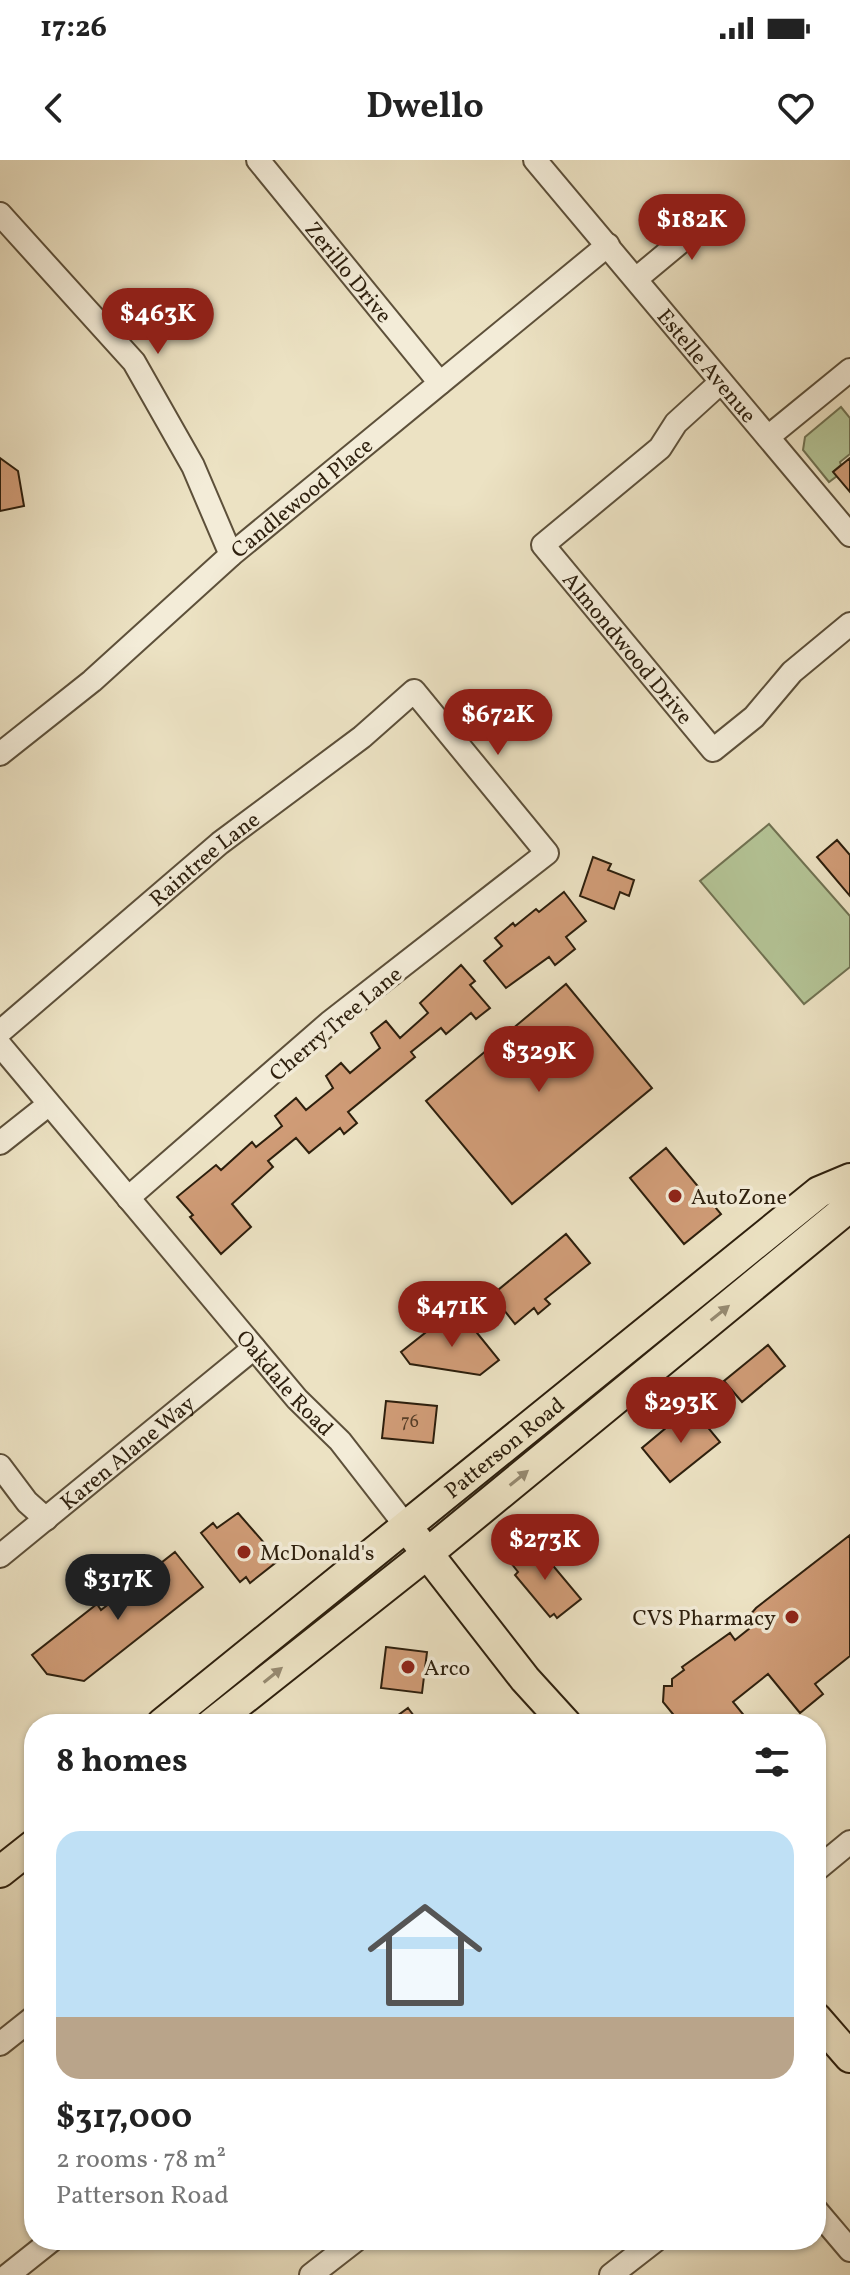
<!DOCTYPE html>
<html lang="en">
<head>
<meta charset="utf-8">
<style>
  :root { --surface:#fff; --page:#f2f2f2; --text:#222; --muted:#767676; --accent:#8f2418 }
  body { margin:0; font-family:Vollkorn,serif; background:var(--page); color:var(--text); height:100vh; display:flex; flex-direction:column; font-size:30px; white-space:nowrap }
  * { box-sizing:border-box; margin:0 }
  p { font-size:26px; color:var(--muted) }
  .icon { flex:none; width:44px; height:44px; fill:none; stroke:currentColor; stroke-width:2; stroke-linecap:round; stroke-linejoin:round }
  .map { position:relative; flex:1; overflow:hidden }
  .panel { position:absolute; left:24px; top:1554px; width:802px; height:536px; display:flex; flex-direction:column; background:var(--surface); border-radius:32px; box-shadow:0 2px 6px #0004 }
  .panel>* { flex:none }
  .price { position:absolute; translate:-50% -68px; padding:0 18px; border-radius:28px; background:var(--accent); color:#fff; font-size:26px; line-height:52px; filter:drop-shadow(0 2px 4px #0008) }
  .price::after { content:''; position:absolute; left:50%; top:48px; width:24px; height:18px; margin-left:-12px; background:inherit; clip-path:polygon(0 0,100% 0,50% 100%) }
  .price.selected { background:#222; color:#fff }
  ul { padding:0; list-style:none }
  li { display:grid; align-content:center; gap:16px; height:424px; padding:0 32px }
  li span { display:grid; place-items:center; height:248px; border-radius:24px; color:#555 }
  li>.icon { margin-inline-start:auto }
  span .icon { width:144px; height:144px; fill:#fffc; stroke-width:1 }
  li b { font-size:34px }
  h2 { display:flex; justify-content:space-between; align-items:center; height:96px; padding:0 32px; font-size:34px }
  .status { display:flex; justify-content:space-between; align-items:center; height:56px; padding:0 40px; background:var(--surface); direction:ltr }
  .status svg { height:22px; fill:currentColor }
  header { display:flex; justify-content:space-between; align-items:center; height:104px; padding:0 32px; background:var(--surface); font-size:36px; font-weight:700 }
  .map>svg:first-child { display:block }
  .green { fill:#b4c496; stroke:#707252; stroke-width:2 }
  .building { fill:#d09c77; stroke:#2d1f0d; stroke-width:2 }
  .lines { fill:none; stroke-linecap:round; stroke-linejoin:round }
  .minor-casing { stroke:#5d503a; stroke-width:26 }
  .major-casing { stroke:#2d1f0d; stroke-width:34 }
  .minor { stroke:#f3ecd8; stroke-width:22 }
  .major { stroke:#ece2c3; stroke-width:30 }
  .oneway { fill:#968a71 }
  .poi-dot { fill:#8f2418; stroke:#f3ecd8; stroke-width:3 }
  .labels { text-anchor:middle; stroke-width:7; stroke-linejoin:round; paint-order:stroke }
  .number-label { font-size:18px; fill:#563e28 }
  .street-label { font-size:22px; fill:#2d1f0d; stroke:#f3ecd8 }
  .poi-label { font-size:22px; fill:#2d1f0d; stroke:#f3ecd8; text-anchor:start }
</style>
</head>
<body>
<div class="status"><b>17:26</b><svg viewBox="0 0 49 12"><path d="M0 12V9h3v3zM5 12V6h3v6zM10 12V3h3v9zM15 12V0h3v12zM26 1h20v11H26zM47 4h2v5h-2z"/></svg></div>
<header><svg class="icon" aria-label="back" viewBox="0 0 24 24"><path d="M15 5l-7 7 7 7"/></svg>Dwello<svg class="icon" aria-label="heart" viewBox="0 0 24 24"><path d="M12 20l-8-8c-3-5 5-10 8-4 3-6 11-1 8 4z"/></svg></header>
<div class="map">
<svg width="850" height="2115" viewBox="0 0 850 2115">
  <rect width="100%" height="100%" fill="#ece2c3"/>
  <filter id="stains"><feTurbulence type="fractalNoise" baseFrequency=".0025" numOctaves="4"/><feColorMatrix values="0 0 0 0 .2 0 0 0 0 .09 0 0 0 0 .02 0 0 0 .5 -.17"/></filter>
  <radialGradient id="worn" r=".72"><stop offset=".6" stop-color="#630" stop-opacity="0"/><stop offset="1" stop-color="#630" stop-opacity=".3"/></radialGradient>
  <!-- green -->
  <path class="green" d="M841 247 850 258V294L840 302 841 305 834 311 837 316 829 322 803 290 805 277Z
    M769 664 850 756V807L804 844 700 721Z"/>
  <!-- building -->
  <path class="building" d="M0 298 18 311 24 346 0 351Z
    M850 298V332L833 312Z
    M837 680 850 695V736L817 697Z
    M593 697 611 704 608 710 634 720 629 736 620 732 614 749 580 736Z
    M564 732 586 761 566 777 575 789 555 805 549 797 506 828 484 801 502 786 495 778 513 763 515 766 536 749 539 752Z
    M461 805 475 821 470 825 490 848 476 859 471 853 446 874 441 868 411 892 415 897 348 952 357 963 344 974 340 968 309 993 296 978 268 1001 273 1007 232 1044 251 1067 221 1094 190 1057 193 1055 177 1037 216 1005 221 1010 252 982 256 987 282 966 275 956 296 938 306 950 333 928 326 916 341 903 350 913 380 888 371 873 386 861 400 878 428 853 420 843Z
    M566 824 652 928 512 1044 426 941Z
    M666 988 721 1054 684 1084 630 1018Z
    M566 1074 590 1103 545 1139 550 1144 538 1154 534 1148 515 1164 492 1135Z
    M444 1158 452 1168 465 1158 499 1200 480 1215 410 1204 401 1192Z
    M768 1185 785 1206 742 1242 724 1221Z
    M386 1241 437 1246 433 1283 382 1278Z
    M691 1247 720 1282 670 1322 642 1288Z
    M238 1353 279 1400 250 1423 246 1417 240 1422 201 1373 213 1363 217 1368Z
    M850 1375V1496L815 1524 823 1534 800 1553 768 1514 733 1542 751 1564H681L663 1542 664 1526H672V1519L684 1510 682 1507 730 1473 735 1480 755 1464 749 1456 756 1448Z
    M534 1383 581 1439 557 1458 554 1454 550 1457 515 1415 518 1412 511 1403Z
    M175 1392 203 1427 84 1521 47 1514 32 1495 97 1444 101 1450Z
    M386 1487 427 1492 422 1533 381 1528Z
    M408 1548 420 1564H386Z"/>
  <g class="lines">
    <defs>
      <g id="minor">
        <path id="s1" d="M258 0 440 223"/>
        <path id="s2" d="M535 0 850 375"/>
        <path d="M0 54 134 202 193 306 231 395"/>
        <path d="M636 119 719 50"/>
        <path id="s3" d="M721 222 676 263 660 288 543 385 713 590 754 557 792 512 850 464"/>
        <path d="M768 277 850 210"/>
        <path id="s4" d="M0 594 92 521 231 395 608 85"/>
        <path id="s5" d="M0 872 220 683 362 577 414 531 547 693 329 863 128 1038"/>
        <path id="s6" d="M0 885 297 1239 340 1281 406 1366"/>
        <path d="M0 983 48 945"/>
        <path d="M0 1306 27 1342 46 1359"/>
        <path id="s7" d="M0 1396 254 1188"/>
        <path d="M816 1710 850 1682"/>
        <path d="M0 1884 34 1857"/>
        <path d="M816 2050 850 2090"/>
        <path d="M8 2115 52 2080"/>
        <path d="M311 2115 356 2080"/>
        <path d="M611 2115 656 2080"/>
      </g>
      <g id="major">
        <path d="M416 1379 525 1519 566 1564"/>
        <path id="s8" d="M162 1564 819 1032 850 1019"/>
        <path d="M212 1564 428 1393 844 1051 850 1041"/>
        <path d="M0 1712 34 1685"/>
        <path d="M816 1858 850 1897"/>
      </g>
    </defs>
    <!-- minor casing -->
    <use href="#minor" class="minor-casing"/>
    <!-- major casing -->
    <use href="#major" class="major-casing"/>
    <!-- minor -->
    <use href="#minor" class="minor"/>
    <!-- major -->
    <use href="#major" class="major"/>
  </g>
  <!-- one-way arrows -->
  <defs><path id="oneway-solid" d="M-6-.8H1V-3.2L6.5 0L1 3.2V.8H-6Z" transform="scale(2)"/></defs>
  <g class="oneway">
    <use href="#oneway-solid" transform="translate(720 1153) rotate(-39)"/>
    <use href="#oneway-solid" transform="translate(519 1318) rotate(-39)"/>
    <use href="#oneway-solid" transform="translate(273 1515) rotate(-39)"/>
  </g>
  <!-- markers -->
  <g class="poi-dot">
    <circle cx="675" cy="1036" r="8"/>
    <circle cx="244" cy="1392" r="8"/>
    <circle cx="792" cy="1457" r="8"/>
    <circle cx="408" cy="1507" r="8"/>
  </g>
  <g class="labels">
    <!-- number labels -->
    <g class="number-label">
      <text x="410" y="1267">76</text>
    </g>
    <!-- street labels -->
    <g class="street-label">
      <text dy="8" stroke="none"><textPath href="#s1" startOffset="144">Zerillo Drive</textPath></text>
      <text dy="8" stroke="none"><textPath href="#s2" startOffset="268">Estelle Avenue</textPath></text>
      <text dy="8" stroke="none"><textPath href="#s4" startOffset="396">Candlewood Place</textPath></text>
      <text dy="8" stroke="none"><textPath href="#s3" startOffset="376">Almondwood Drive</textPath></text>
      <text dy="8" stroke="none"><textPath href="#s5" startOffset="268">Raintree Lane</textPath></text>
      <text transform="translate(335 863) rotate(-40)" y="8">Cherry Tree Lane</text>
      <text dy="8" stroke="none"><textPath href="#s6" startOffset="442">Oakdale Road</textPath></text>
      <text dy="8" stroke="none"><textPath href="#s8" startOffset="440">Patterson Road</textPath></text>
      <text dy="8" stroke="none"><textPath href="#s7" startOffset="164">Karen Alane Way</textPath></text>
    </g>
    <!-- poi labels -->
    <g class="poi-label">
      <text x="691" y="1044">AutoZone</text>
      <text x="260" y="1400">McDonald's</text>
      <text x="776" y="1465" text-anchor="end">CVS Pharmacy</text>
      <text x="424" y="1515">Arco</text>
    </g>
  </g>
  <rect width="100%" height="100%" filter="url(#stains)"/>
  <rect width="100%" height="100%" fill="url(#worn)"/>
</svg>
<b class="price" style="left:692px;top:102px">$182K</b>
<b class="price" style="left:158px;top:196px">$463K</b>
<b class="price" style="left:498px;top:597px">$672K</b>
<b class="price" style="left:539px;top:934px">$329K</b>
<b class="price" style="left:452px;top:1189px">$471K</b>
<b class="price" style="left:681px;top:1285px">$293K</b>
<b class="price" style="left:545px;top:1422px">$273K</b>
<b class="price selected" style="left:118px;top:1462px">$317K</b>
<section class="panel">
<h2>8 homes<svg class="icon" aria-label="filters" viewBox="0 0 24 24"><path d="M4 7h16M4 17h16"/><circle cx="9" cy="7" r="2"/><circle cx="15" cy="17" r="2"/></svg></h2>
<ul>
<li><span style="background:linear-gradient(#bfe0f5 75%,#b9a48a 0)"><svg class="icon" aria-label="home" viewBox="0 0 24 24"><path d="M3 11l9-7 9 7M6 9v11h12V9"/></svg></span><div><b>$317,000</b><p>2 rooms · 78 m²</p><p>Patterson Road</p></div></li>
</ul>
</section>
</div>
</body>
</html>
